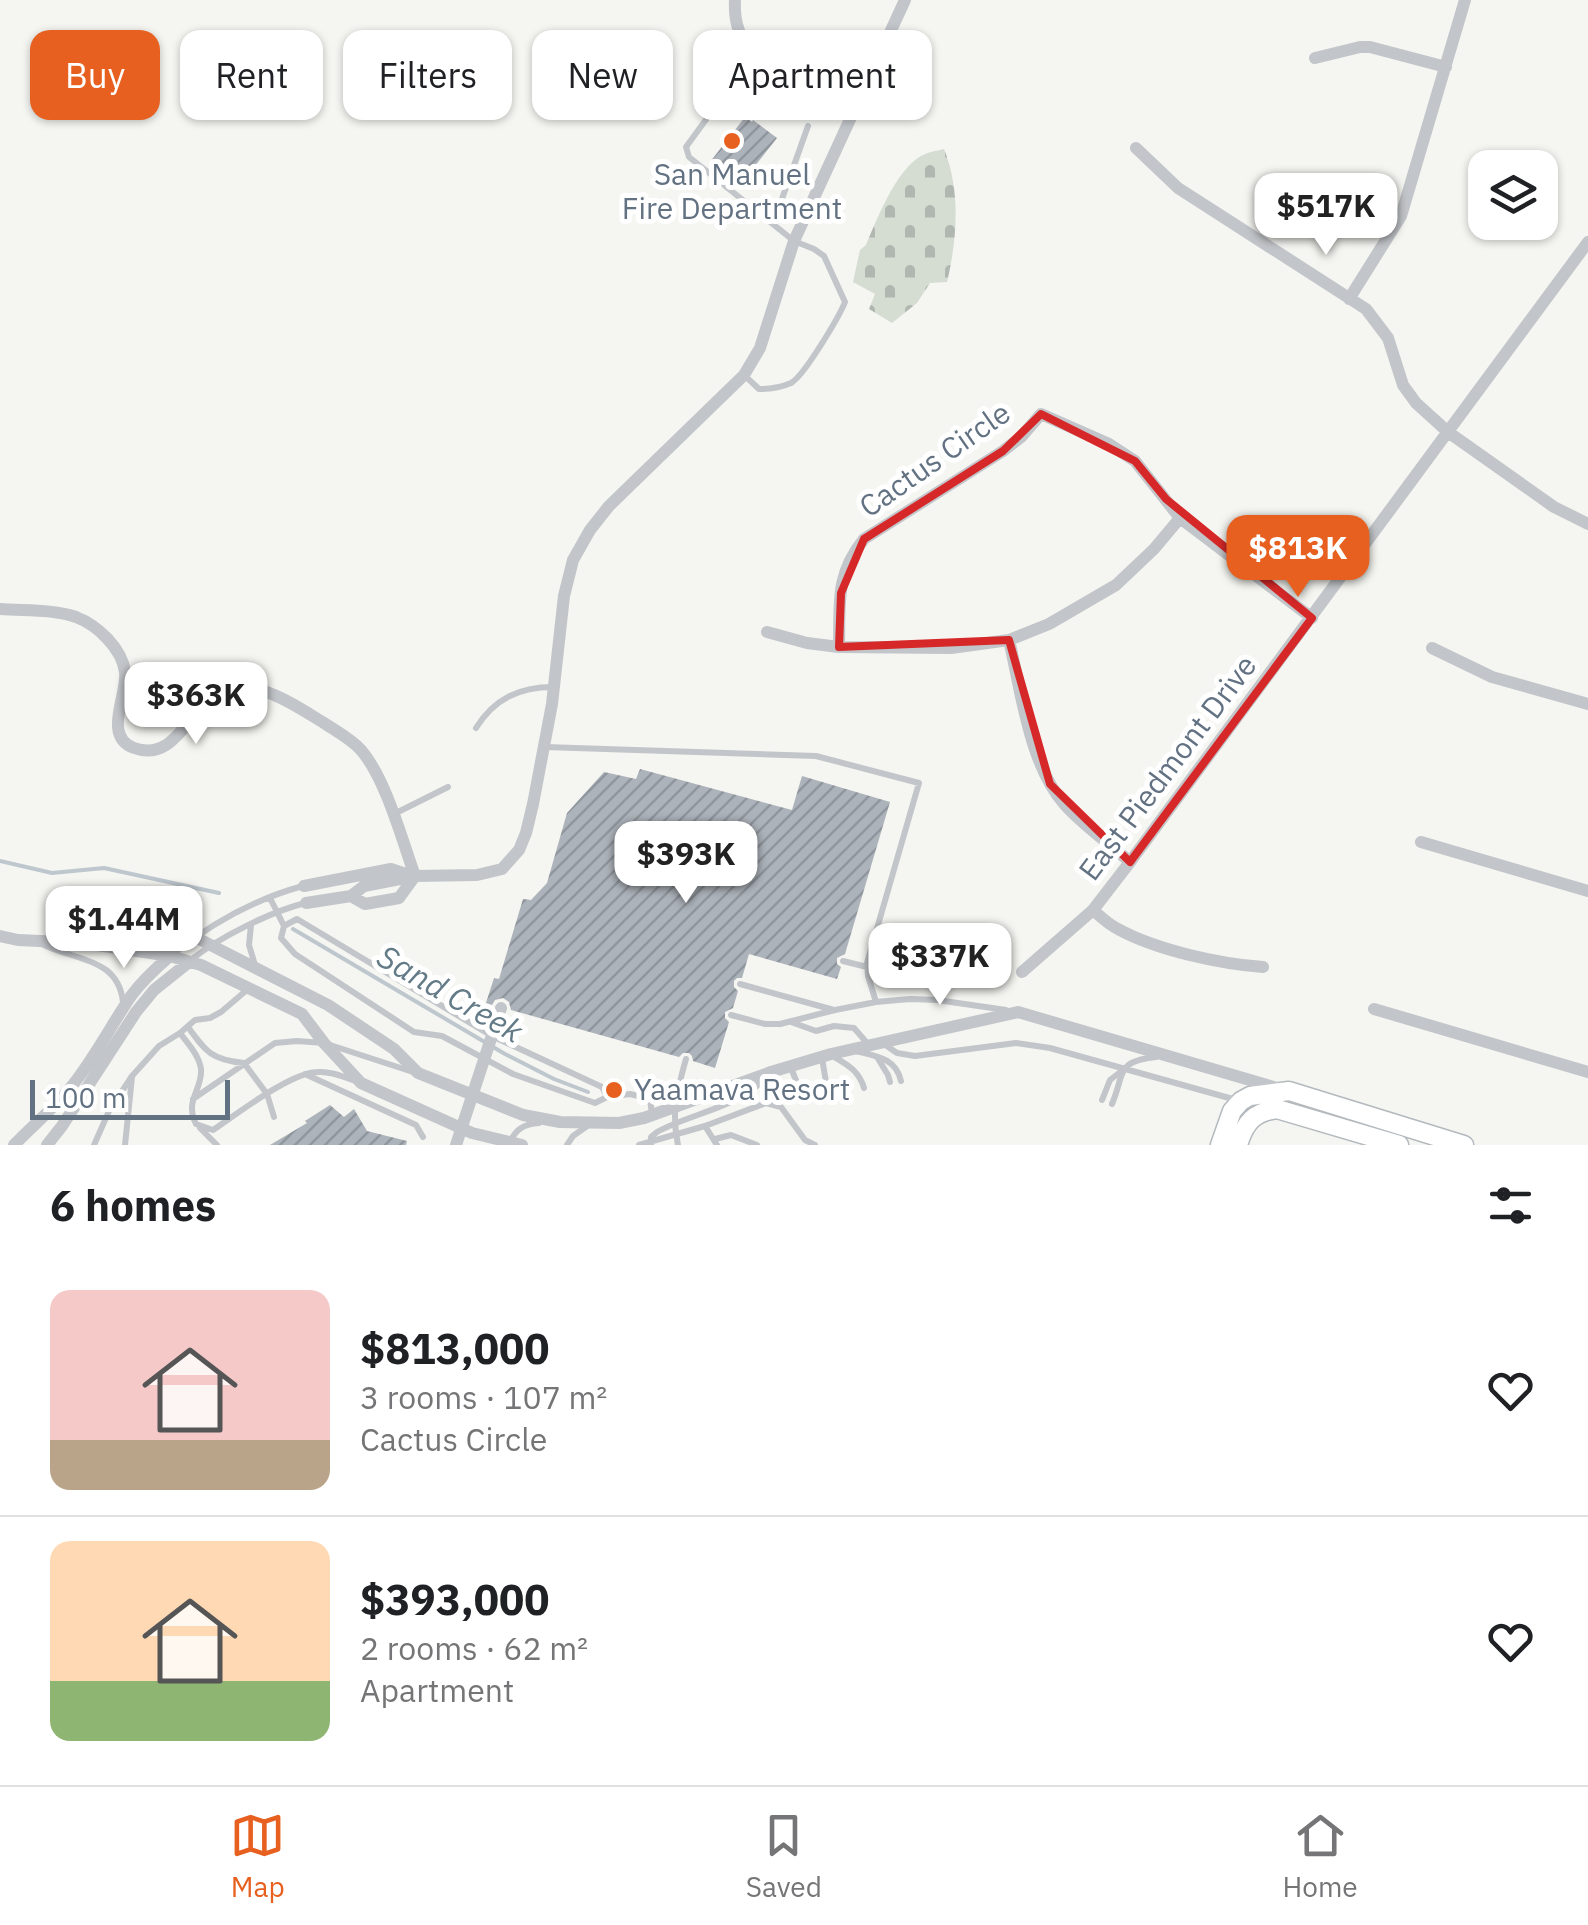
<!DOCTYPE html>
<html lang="en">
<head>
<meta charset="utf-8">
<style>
  :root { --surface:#fff; --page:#f6f6f6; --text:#202124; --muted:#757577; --line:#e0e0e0; --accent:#e7601f }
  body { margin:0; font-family:"IBM Plex Sans",sans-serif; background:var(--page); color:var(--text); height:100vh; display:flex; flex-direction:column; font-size:38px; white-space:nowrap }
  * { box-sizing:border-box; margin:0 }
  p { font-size:32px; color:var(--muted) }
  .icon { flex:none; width:55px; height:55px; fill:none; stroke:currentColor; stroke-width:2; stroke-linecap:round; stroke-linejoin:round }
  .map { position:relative; height:1145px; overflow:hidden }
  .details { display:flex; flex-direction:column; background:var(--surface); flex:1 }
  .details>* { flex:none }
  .top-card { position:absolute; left:30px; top:30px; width:1000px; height:90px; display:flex; gap:20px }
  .buttons { position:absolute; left:1468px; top:150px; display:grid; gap:20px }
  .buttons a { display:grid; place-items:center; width:90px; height:90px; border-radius:20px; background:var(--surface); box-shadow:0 2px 8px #0004; font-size:50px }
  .scale { position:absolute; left:30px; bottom:25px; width:200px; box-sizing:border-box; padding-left:10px; border:5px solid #637283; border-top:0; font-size:28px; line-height:35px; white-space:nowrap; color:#637283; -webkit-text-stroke:8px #fff; paint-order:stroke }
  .price { position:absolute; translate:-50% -85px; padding:0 22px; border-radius:20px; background:#fff; color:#222; font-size:32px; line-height:65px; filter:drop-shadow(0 2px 5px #0008) }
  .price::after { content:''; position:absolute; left:50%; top:60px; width:30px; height:22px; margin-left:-15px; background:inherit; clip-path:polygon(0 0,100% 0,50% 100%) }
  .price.selected { background:var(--accent); color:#fff }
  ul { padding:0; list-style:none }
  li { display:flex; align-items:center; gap:30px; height:250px; padding:0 50px }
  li+li { border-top:2px solid var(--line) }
  li span { display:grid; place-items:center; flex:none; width:280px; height:200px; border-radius:20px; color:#555 }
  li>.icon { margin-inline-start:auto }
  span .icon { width:120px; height:120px; fill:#fffc; stroke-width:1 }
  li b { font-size:42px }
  h2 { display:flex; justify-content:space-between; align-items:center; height:120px; padding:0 50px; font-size:42px }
  .chip { padding:0 35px; border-radius:20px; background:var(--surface); box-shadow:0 2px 8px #0004; font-size:35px; line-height:90px }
  .chip.selected { background:var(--accent); color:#fff }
  .menu { display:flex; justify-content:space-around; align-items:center; height:140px; border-top:2px solid var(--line); background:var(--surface); font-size:28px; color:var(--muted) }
  .menu a { display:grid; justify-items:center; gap:5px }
  .menu .selected { color:var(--accent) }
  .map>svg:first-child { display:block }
  .cemetery { fill:url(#cemetery-stones) }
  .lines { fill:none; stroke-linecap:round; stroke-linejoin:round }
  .stream { stroke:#bdc7cd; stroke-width:4 }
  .building { fill:url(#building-hatch) }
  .secondary-casing { stroke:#b4b9be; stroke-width:21 }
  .lane { stroke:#c2c5c9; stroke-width:6 }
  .street { stroke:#c2c5c9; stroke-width:12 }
  .secondary { stroke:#fff; stroke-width:18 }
  .lane-bridge { stroke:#c2c5c9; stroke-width:6 }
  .street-bridge { stroke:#c2c5c9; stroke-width:12 }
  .marked { fill:none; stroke:#d62828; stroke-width:8; stroke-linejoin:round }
  .poi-dot { fill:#e7601f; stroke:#fff; stroke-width:4 }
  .labels { text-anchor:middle; stroke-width:10; stroke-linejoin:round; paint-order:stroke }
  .poi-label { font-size:30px; fill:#637283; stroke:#fff }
  .street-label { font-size:30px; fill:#637283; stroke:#fff }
  .water-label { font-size:32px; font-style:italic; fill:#637a87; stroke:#fff }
</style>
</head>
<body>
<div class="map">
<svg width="1588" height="1145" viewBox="0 0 1588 1145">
  <defs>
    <pattern id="cemetery-stones" width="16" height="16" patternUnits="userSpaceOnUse" patternTransform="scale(2.5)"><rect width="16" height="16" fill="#d5dcd2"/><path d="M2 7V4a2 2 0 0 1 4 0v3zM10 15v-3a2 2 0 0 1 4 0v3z" fill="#b0b7b0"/></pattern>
    <pattern id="building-hatch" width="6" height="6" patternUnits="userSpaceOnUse" patternTransform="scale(2.5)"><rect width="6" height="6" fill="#adb3ba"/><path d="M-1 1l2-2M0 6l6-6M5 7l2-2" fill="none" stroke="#90969d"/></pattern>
  </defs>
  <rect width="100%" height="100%" fill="#f5f5f1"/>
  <!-- cemetery -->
  <path class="cemetery" d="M944 149C961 191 957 240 947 282L930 283 917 303 892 323 869 309 875 294 853 282 860 250 866 245C877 219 896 170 921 156 928 152 936 151 944 149Z"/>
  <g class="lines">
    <!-- stream -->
    <path class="stream" d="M0 861 52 873 104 868 219 893
      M293 929 505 1054 554 1079 588 1092"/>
  </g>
  <!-- building -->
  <path class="building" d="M745 117 752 122 753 120 777 138 740 185 733 180 732 182 710 162Z
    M640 769 792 810 802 776 890 802 845 954 837 958V964L841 967 837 979 749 954 742 978H737L734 981V987L738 991 733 1008 725 1012V1018L729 1022 715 1068 693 1061 692 1056 689 1053H683L679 1057 511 1010 509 1002 503 998 495 1000 492 1005 486 1003 494 978 499 979 523 899 531 900 547 883 567 813 604 772 636 779Z
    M330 1105 344 1117 354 1109 367 1131 407 1141 406 1145H270L307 1123 305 1121Z"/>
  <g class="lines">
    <defs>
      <path id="secondary" d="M1220 1145 1232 1111 1241 1101 1250 1096 1289 1091 1464 1145
        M1238 1145C1245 1122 1254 1112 1277 1109L1399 1145"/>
    </defs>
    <!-- secondary casing -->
    <use href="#secondary" class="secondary-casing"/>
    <!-- lane -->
    <path class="lane" d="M713 110 686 147 689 157 794 241 814 249 824 256 845 302C839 317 804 376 791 383 782 387 769 389 759 389L745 376
      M773 224 808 126
      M476 728C494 699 519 687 553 687
      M545 747 816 756 919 783 867 963 868 976 876 1002
      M394 814 448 787
      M270 898 284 926 281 938 295 954 414 1032 442 1036 513 1074 595 1103 607 1097 602 1087 492 1036 297 919 284 926
      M251 925 249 945 255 965
      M42 944C75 961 118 957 123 1002
      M173 954C212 923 255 899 303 886
      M192 959C220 937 270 912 305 903
      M843 961 867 967
      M740 984 834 1010
      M731 1015 765 1024H780L835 1010 876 1002 910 999 937 1000 1006 1010
      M791 1022 816 1031 834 1026 854 1028 868 1044
      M188 1027C206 1052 212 1060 244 1063L267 1094 274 1117
      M180 1033C188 1044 199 1055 201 1069 203 1089 184 1100 196 1124L213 1130C237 1114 291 1072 318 1072 331 1071 344 1077 356 1081
      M884 1044 897 1053 915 1056 1016 1043 1050 1048 1240 1101
      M856 1051C876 1056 896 1058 901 1081
      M831 1055C846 1064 859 1070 864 1088
      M877 1057 888 1075 890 1082
      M791 1068 802 1095 817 1101 827 1088 822 1058
      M305 1074 416 1125 423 1137
      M607 1097 630 1094 650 1099 652 1114
      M193 1099 275 1043 297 1041 324 1043 413 1072
      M1102 1100 1110 1080 1119 1073
      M1112 1104C1125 1073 1116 1061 1156 1057
      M705 1126 717 1145
      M200 1128 217 1145
      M715 1139 731 1135 757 1145
      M510 1142C516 1129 524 1124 539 1123
      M651 1144V1137L657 1132C691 1113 739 1108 766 1077
      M94 1145 109 1111 132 1076 159 1046 180 1033 195 1020 210 1018 221 1012 248 989
      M125 1145 132 1077
      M567 1145 573 1136 590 1124
      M639 1145 705 1126 766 1103 781 1107 805 1140 815 1145"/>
    <!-- street -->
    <path class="street" d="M735 0C732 62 776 55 820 69 835 73 849 81 863 89
      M1315 58 1360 47H1370L1446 67
      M1136 148 1178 188 1366 309 1388 338 1403 385 1416 403 1448 432 1554 507 1588 524
      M1349 299 1401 216 1465 0
      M0 609C24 611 53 609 76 617 97 625 122 648 125 672 128 695 102 736 134 748 175 763 189 709 218 694 255 675 294 705 324 723 336 731 351 739 361 750 386 779 402 840 415 876
      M767 632 807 643 839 647 951 648 1009 640 1049 624 1116 585 1154 549 1180 518
      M1009 640C1021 690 1029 765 1065 805 1084 826 1109 843 1130 862
      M839 647C840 603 835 575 864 539L1003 451 1021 437 1041 414 1109 444 1135 461 1180 518 1312 618
      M1432 648 1492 677 1588 704
      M1421 842 1588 891
      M304 886 391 869 412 876
      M351 896 365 904 399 898 415 876
      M306 903 351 896 364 886 415 876 477 875 502 869 519 850 526 833 533 804 552 704 564 596 573 560 590 530 609 506 744 375 760 348 794 241 905 0
      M1093 910C1101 917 1108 924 1118 929 1156 950 1220 964 1263 967
      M0 936 18 940 84 943 170 956 201 965 302 1014 324 1043 361 1083 472 1133 522 1145
      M84 943 94 927 108 923 164 927 195 937 328 1005 394 1049 418 1073 523 1115 560 1122 619 1123 644 1118 771 1072 831 1054 1018 1012 1284 1090
      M1022 972 1093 910 1130 862 1588 242
      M1374 1009 1588 1072
      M14 1145C34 1124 57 1106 75 1082 96 1055 112 1024 131 996 142 981 156 968 170 956
      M47 1145 62 1126 136 1012 154 990 189 962"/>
    <!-- secondary -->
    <use href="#secondary" class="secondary"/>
    <!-- lane-bridge -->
    <path class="lane-bridge" d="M678 1145C671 1112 677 1091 686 1059"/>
    <!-- street-bridge -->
    <path class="street-bridge" d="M456 1145 501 1008"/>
  </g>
  <!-- marked area -->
  <path class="marked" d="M1041 414 1135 461 1166 499 1312 618 1130 862 1050 784 1009 640 839 647 841 593 864 539 1003 451Z"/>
  <!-- markers -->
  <g class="poi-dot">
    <circle cx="732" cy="141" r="10"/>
    <circle cx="614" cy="1090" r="10"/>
  </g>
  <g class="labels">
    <!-- poi labels -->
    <g class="poi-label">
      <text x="732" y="185">San Manuel<tspan x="732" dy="34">Fire Department</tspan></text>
      <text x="634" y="1100" text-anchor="start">Yaamava Resort</text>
    </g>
    <!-- street labels -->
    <g class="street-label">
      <text transform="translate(935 460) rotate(-35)" y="10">Cactus Circle</text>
      <text transform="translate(1168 768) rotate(-53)" y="10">East Piedmont Drive</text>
    </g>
    <!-- water labels -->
    <g class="water-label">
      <text transform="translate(450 994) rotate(30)" y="11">Sand Creek</text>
    </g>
  </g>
</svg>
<div class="buttons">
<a><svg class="icon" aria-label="layers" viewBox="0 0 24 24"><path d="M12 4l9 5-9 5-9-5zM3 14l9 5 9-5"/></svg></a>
</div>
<div class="scale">100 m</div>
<b class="price" style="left:1326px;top:258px">$517K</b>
<b class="price selected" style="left:1298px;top:600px">$813K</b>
<b class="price" style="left:196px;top:747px">$363K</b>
<b class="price" style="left:686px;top:906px">$393K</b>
<b class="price" style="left:124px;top:971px">$1.44M</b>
<b class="price" style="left:940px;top:1008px">$337K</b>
<div class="top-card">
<a class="chip selected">Buy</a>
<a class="chip">Rent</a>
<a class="chip">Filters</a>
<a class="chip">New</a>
<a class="chip">Apartment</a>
</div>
</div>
<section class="details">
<h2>6 homes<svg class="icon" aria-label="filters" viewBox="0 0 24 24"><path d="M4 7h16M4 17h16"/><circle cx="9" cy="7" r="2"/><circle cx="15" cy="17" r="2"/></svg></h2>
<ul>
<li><span style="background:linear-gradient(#f6c9c9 75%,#b9a48a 0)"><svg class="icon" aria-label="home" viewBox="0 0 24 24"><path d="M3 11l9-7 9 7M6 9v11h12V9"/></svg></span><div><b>$813,000</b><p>3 rooms · 107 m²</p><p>Cactus Circle</p></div><svg class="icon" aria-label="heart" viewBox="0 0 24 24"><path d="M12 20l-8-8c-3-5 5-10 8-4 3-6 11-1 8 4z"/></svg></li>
<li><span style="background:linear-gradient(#ffd9b3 70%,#8fb573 0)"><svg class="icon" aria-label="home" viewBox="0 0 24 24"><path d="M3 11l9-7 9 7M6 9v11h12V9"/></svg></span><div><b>$393,000</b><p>2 rooms · 62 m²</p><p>Apartment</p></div><svg class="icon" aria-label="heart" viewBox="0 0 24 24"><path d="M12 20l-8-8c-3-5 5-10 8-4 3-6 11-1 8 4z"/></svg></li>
</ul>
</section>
<nav class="menu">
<a class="selected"><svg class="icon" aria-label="map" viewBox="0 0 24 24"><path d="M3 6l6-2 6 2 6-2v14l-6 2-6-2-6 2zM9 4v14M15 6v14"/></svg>Map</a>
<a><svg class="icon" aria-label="saved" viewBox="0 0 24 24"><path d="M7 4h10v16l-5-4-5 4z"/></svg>Saved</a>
<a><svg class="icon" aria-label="home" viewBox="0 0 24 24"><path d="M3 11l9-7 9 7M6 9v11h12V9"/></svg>Home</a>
</nav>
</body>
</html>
